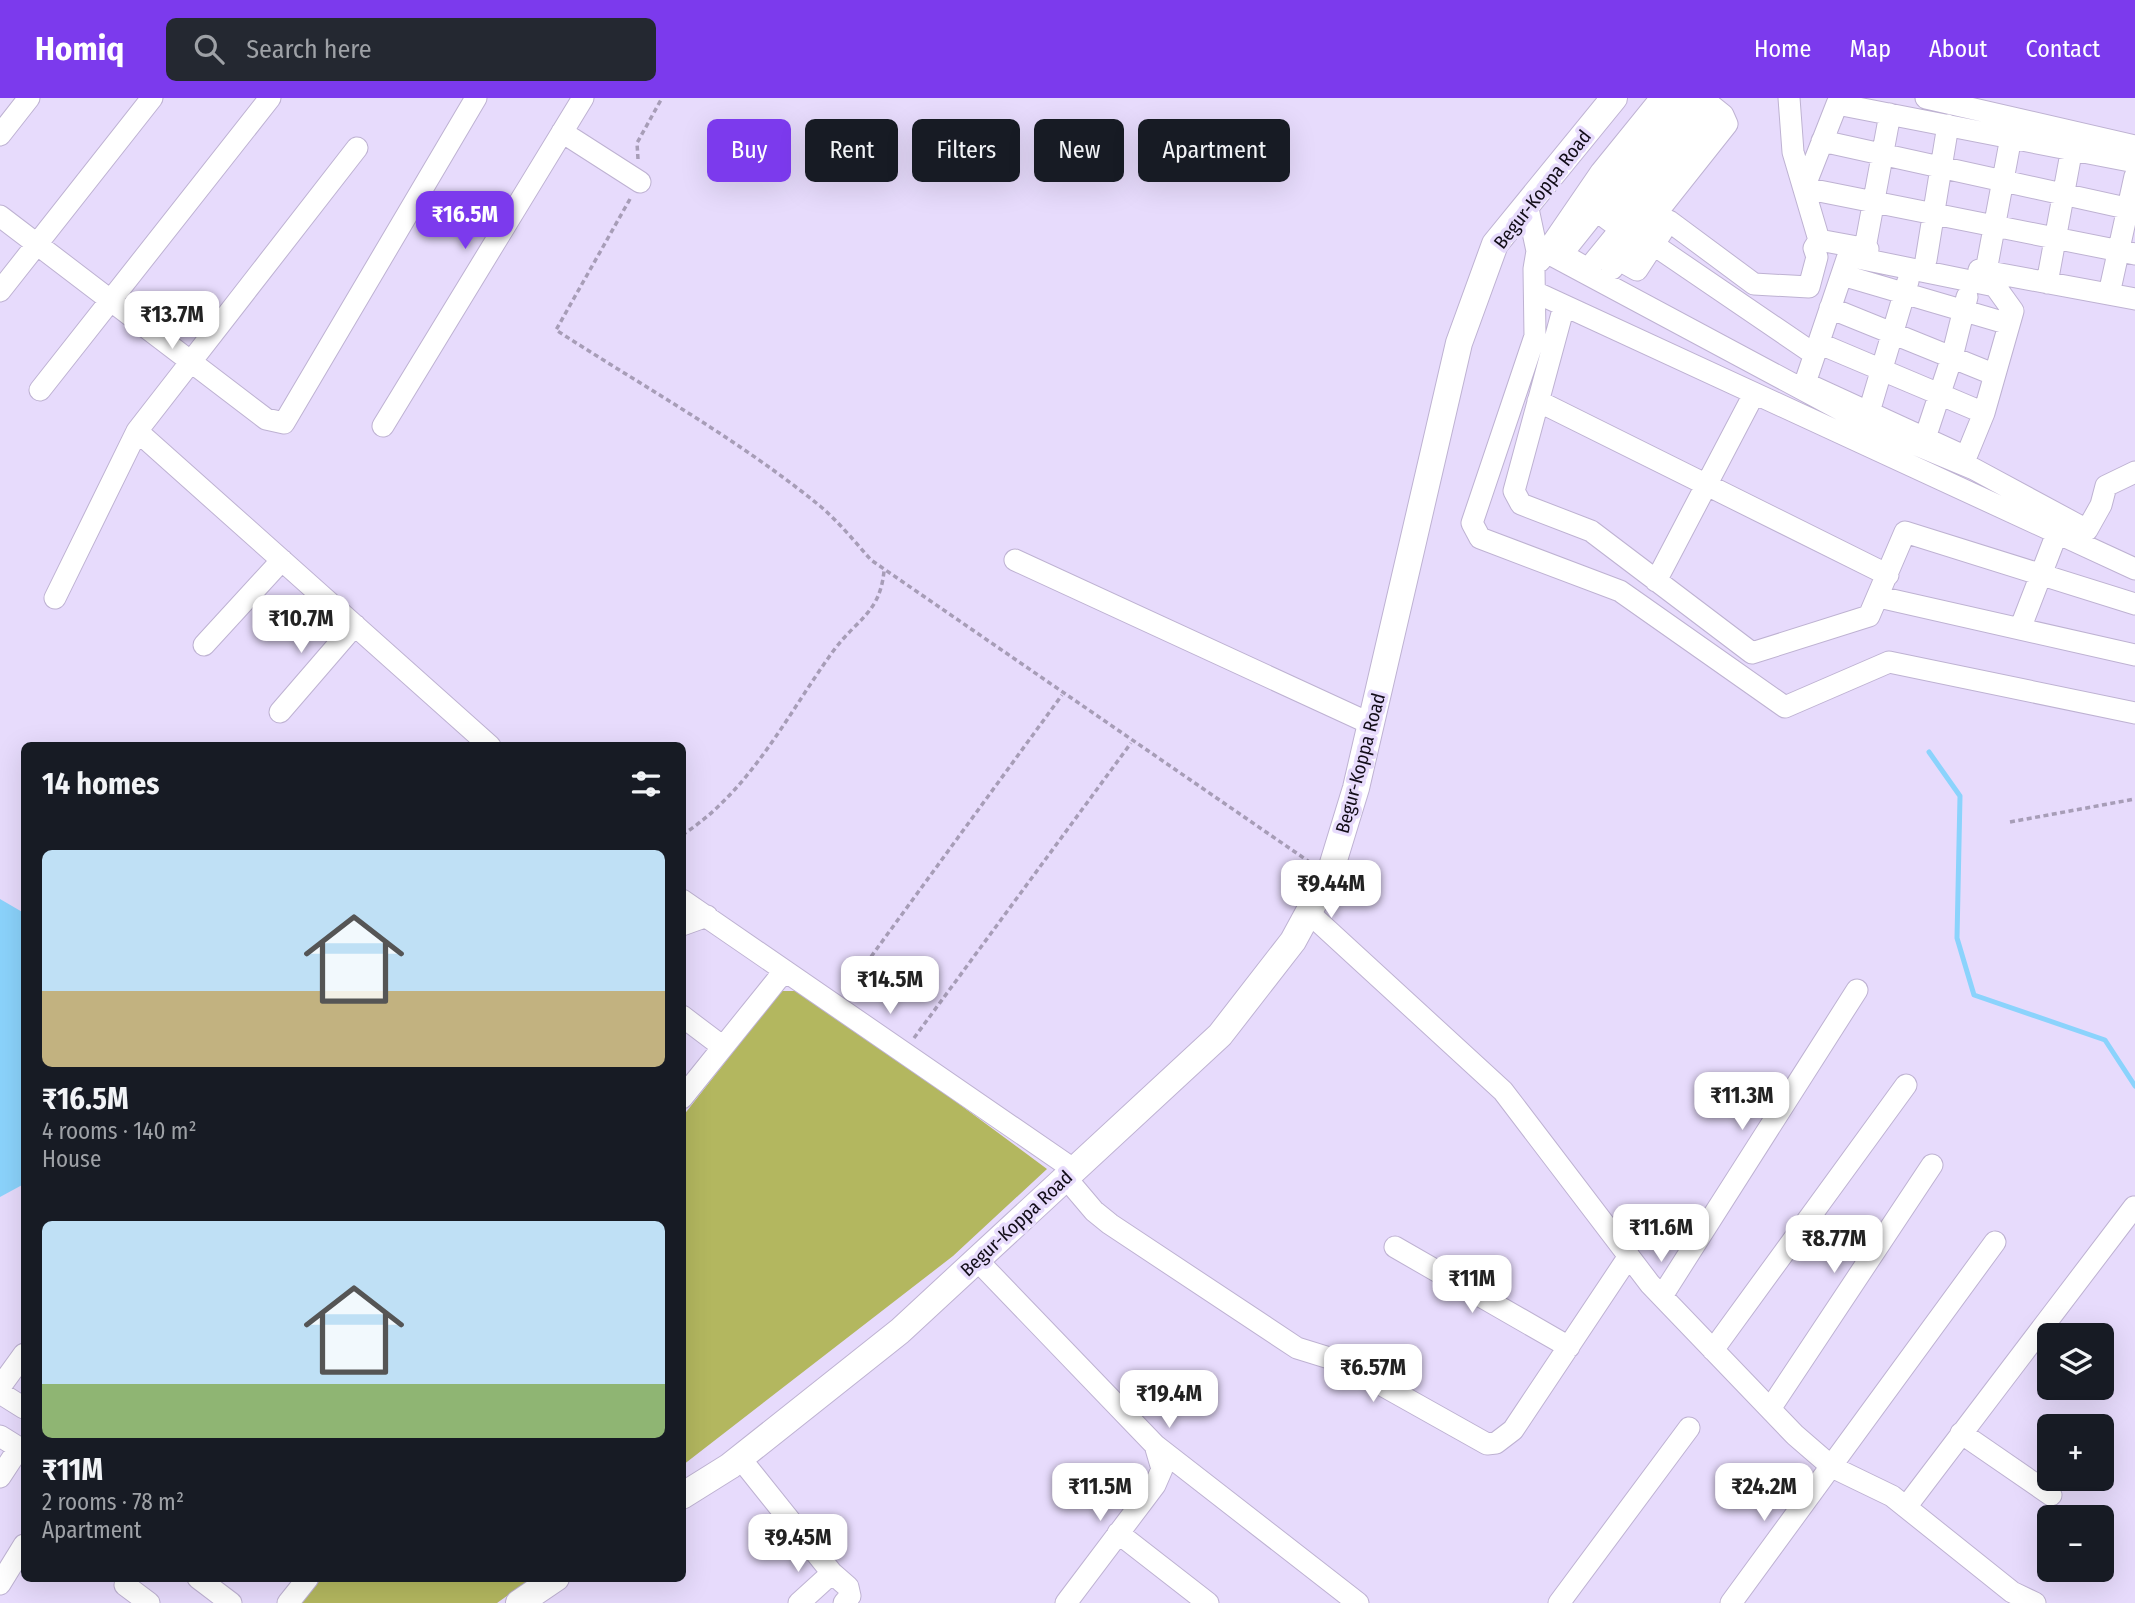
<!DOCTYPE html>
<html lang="en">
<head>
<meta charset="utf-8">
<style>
  :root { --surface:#171b24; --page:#242831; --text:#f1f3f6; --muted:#9ea1a6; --accent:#7c3aed }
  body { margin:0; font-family:"Fira Sans Condensed",sans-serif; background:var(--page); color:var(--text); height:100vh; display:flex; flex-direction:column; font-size:26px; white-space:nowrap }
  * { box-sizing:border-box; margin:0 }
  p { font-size:23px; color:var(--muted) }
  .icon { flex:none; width:38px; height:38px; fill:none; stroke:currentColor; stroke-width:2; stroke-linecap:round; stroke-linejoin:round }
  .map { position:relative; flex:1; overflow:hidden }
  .sheet { position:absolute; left:21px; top:644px; width:665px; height:840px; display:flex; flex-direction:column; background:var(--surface); border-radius:10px; box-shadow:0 7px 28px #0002 }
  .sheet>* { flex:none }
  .top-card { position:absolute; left:707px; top:21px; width:665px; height:63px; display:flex; gap:14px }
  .buttons { position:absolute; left:2037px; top:1225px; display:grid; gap:14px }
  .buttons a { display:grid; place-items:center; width:77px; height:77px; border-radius:10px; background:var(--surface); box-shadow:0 7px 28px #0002; font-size:35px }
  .price { position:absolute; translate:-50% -60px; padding:0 16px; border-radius:14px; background:#fff; color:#222; font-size:23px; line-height:46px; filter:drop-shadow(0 2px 4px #0008) }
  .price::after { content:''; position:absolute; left:50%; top:42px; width:21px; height:16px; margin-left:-10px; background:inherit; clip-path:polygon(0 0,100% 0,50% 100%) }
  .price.active { background:var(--accent); color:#fff }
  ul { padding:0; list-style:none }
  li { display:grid; align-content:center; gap:14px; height:371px; padding:0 21px }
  li span { display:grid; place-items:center; height:217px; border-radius:10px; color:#555 }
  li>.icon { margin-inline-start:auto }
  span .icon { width:126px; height:126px; fill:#fffc; stroke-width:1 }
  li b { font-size:30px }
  h2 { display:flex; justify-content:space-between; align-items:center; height:84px; padding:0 21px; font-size:30px }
  .pill { padding:0 24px; border-radius:10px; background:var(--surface); box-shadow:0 7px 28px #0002; font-size:24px; line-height:63px }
  .pill.active { background:var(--accent); color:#fff }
  header { display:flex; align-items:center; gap:42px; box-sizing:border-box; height:98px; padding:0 35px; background:var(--accent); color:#fff }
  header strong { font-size:33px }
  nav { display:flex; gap:38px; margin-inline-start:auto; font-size:24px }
  .search { width:490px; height:63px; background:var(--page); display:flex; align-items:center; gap:18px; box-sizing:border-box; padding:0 24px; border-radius:10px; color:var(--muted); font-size:26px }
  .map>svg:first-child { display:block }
  .green { fill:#b3b75f }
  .water { fill:#8bd3fc }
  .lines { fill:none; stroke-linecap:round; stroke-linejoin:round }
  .stream { stroke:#8bd3fc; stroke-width:5 }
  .minor-casing { stroke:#beb2d2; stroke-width:23 }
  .major-casing { stroke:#beb2d2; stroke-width:28 }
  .path { stroke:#a79db7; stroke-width:3.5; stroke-dasharray:5 3.5; stroke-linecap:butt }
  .minor { stroke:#fff; stroke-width:21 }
  .major { stroke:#fff; stroke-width:26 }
  .labels { text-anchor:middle; stroke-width:7; stroke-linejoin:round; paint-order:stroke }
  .street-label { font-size:19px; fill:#120d18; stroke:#e7dbfc }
</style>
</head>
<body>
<header>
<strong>Homiq</strong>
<div class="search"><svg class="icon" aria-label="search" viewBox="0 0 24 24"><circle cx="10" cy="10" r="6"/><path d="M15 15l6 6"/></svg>Search here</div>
<nav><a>Home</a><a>Map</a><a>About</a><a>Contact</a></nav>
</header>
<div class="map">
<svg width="2135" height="1505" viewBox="0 0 2135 1505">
  <rect width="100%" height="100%" fill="#e7dbfc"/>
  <!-- green -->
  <path class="green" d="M781 893H806L1047 1071 953 1158 683 1367V1018Z
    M319 1481H531L497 1505H299Z"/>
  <!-- water -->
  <path class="water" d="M0 801 24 815V1086L0 1099Z"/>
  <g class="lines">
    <!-- stream -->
    <path class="stream" d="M1929 654 1960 698 1957 840 1974 897 2105 942 2135 988"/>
    <defs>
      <path id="minor" d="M1685 0 1592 108 1594 116 1562 156 1588 171 1717 13
        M1789 0 1793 54 1819 142 1868 151
        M1926 0 2135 48
        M562 34 640 84
        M0 37 29 0
        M1822 43 2135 112
        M2135 64 1837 6 1804 90 2135 156
        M1527 106 1537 153 1534 171 1535 238 1472 425 1480 440 1620 493 1785 609 1889 564 2135 615
        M0 118 266 321 284 325 476 0
        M1621 131 1606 120 1705 3
        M1654 147 1814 256
        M1865 150 1890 16
        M1546 154 1869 327 1974 371 2087 432 2101 407 2106 388 2135 374
        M1848 158 1995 188 2013 213 1984 315 1966 359 1805 285Z
        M1619 162 1637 172 1669 123 1754 186 1809 189 1817 159 1814 150 1819 142
        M1926 162 1948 27
        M1540 163 1601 74 1661 0
        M1612 171 1727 26 1723 17 1702 0
        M1979 172 2135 201
        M1986 173 2011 39
        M1842 177 2009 226
        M2047 185 2072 50
        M0 193 152 0
        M1535 194 2135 471
        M2109 196 2135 78
        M1564 208 1514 393 1521 406 1591 433 1752 555 1869 518 1905 434 2135 506
        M1830 210 1993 276
        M1818 245 1984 315
        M40 292 270 0
        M1538 303 1888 477
        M1869 314 1908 183
        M383 328 583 0
        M137 333 490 648
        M1925 340 1952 259 1967 199
        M1015 462 1371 626
        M1656 483 1754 296
        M1879 499 2135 557
        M55 500 137 333 357 50
        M2020 531 2057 435
        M204 547 282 462
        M280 614 355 527
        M682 802 1073 1071
        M1308 814 1503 993 1650 1186 1795 1337 1832 1369 1892 1398 2012 1494 2035 1505
        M682 827 707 818
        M682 918 723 949
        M682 1000 777 882 786 874
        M1066 1080 1094 1113 1110 1126 1297 1250 1339 1263 1487 1346 1496 1345 1513 1332 1629 1158
        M1395 1149 1569 1249
        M977 1162 1155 1347 1358 1505
        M1662 1198 1857 892
        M1713 1252 1906 987
        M0 1289 24 1256
        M0 1295 24 1310
        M1770 1311 1932 1067
        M1961 1335 2051 1397
        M0 1338 24 1353
        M740 1360 832 1475 848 1489 850 1498 844 1505
        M0 1379 19 1350
        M1906 1409 2134 1109
        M1118 1435 1208 1505
        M198 1480 231 1505
        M0 1486 24 1447
        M125 1487 149 1505
        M288 1505 308 1480
        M799 1505 832 1475
        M1066 1505 1155 1387 1162 1371 1155 1347
        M1559 1505 1689 1330
        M1731 1505 1995 1144"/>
      <path id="major" d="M682 1398 730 1368 900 1233 1220 937 1293 843 1330 775 1356 690 1459 245 1495 146 1614 0
        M519 1505 556 1480"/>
    </defs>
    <!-- minor casing -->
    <use href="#minor" class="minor-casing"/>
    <!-- major casing -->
    <use href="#major" class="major-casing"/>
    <!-- path -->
    <path class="path" d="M638 61 637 45 662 0
      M630 101 556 232C644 289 738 341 820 408 839 424 855 444 871 462L1311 765
      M2010 724 2135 701
      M682 737C751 693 788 615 834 552 857 521 880 515 884 473
      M846 893 1062 597
      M914 940 1131 645"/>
    <!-- minor -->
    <use href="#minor" class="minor"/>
    <!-- major -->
    <use href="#major" class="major"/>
  </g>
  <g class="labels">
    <!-- street labels -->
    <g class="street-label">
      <text transform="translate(1542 91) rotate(-52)" y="7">Begur-Koppa Road</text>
      <text transform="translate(1360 665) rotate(-75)" y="7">Begur-Koppa Road</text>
      <text transform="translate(1016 1125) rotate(-43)" y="7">Begur-Koppa Road</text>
    </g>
  </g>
</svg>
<div class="buttons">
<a><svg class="icon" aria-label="layers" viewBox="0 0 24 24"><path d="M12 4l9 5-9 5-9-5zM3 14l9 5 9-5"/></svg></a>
<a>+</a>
<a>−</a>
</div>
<b class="price active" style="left:465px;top:153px">₹16.5M</b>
<b class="price" style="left:172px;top:253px">₹13.7M</b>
<b class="price" style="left:301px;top:557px">₹10.7M</b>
<b class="price" style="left:1331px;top:822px">₹9.44M</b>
<b class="price" style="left:890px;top:918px">₹14.5M</b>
<b class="price" style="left:1742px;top:1034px">₹11.3M</b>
<b class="price" style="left:1661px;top:1166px">₹11.6M</b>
<b class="price" style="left:1834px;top:1177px">₹8.77M</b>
<b class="price" style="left:1472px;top:1217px">₹11M</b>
<b class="price" style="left:1373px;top:1306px">₹6.57M</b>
<b class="price" style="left:1169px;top:1332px">₹19.4M</b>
<b class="price" style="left:1100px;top:1425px">₹11.5M</b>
<b class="price" style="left:1764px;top:1425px">₹24.2M</b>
<b class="price" style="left:798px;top:1476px">₹9.45M</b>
<div class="top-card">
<a class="pill active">Buy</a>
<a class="pill">Rent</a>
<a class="pill">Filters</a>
<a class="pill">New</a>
<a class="pill">Apartment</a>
</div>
<section class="sheet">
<h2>14 homes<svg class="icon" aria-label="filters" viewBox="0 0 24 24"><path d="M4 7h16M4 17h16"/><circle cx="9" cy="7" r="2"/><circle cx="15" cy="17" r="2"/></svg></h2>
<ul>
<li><span style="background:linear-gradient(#bfe0f5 65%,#c2b280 0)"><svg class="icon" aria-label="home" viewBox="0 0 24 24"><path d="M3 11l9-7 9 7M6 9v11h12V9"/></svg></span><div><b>₹16.5M</b><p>4 rooms · 140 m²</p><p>House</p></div></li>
<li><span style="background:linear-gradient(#bfe0f5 75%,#8fb573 0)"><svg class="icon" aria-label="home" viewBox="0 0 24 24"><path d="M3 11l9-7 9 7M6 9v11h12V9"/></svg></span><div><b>₹11M</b><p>2 rooms · 78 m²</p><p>Apartment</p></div></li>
</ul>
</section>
</div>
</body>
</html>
